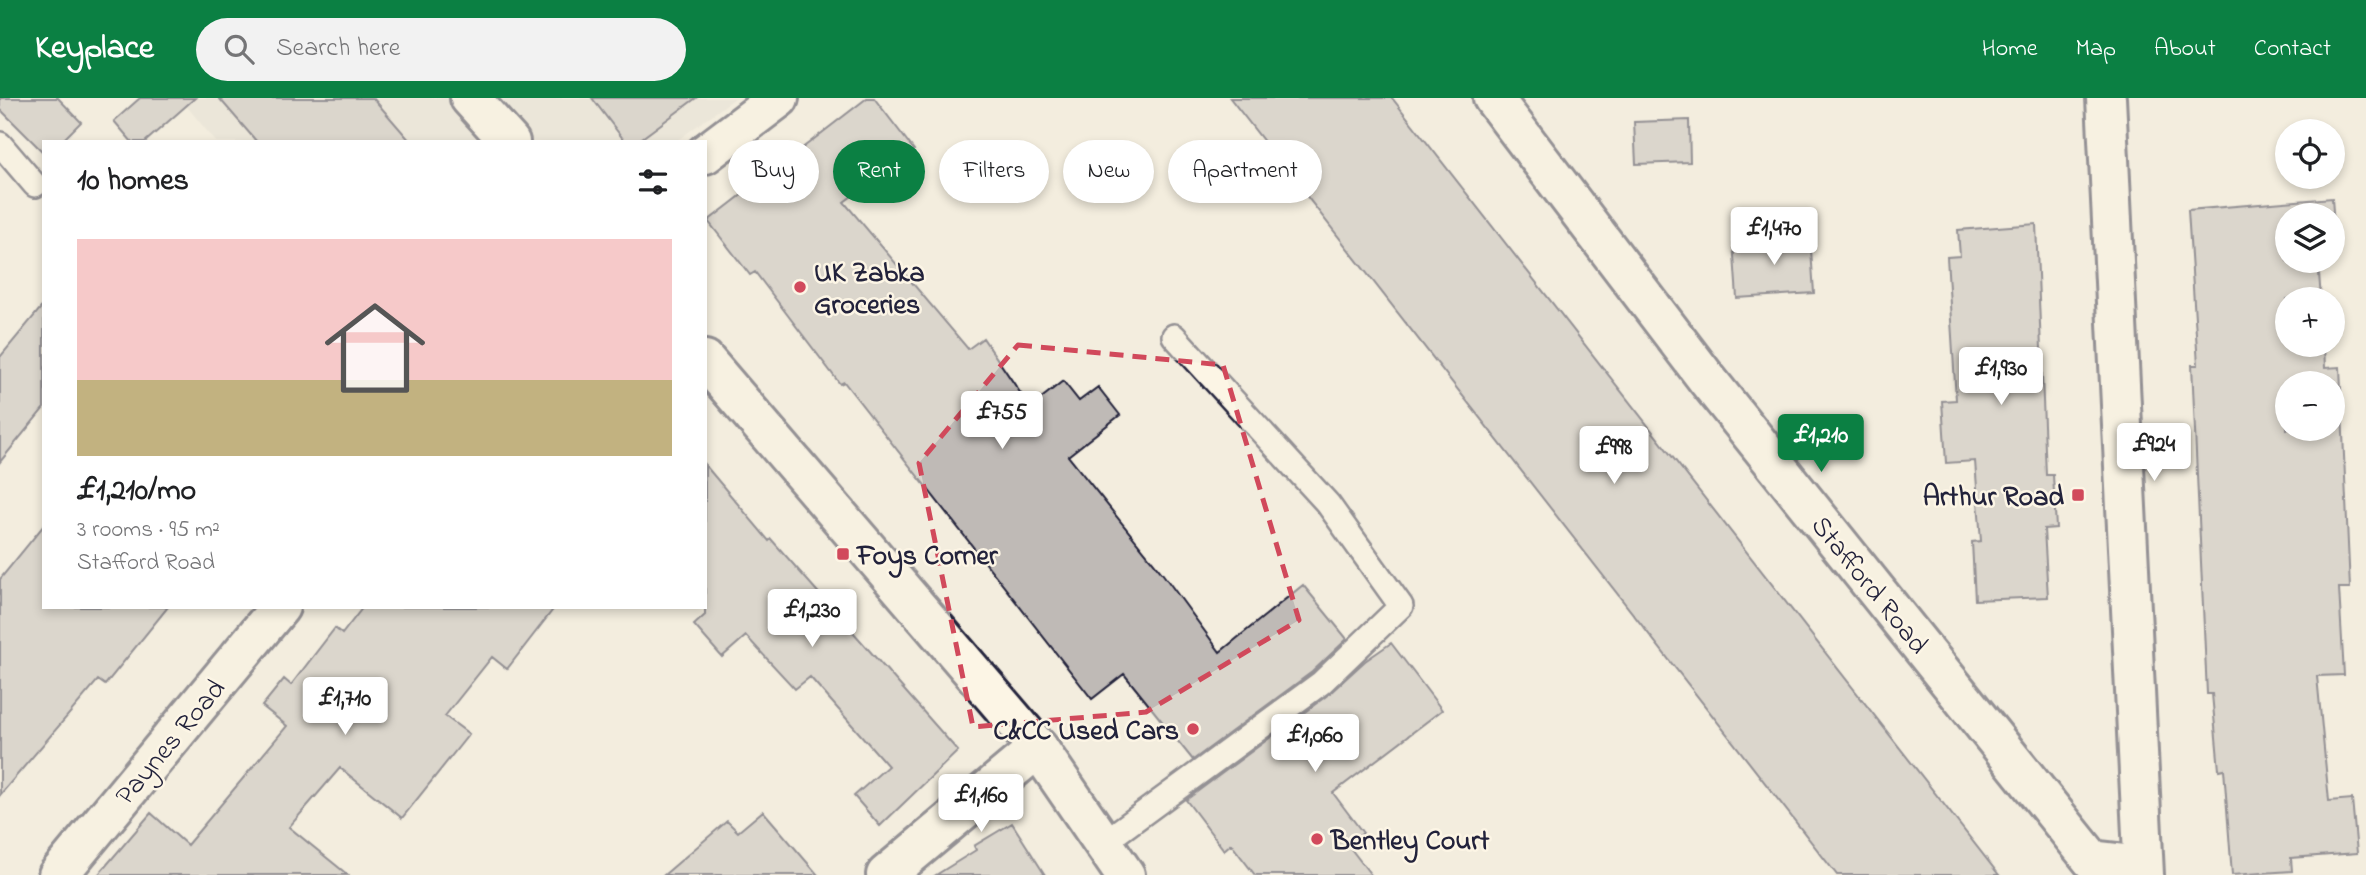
<!DOCTYPE html>
<html lang="en">
<head>
<meta charset="utf-8">
<style>
  :root { --surface:#fff; --page:#f2f2f2; --text:#202124; --muted:#757577; --accent:#0b8043 }
  body { margin:0; font-family:"Indie Flower",sans-serif; background:var(--page); color:var(--text); height:100vh; display:flex; flex-direction:column; font-size:26px; white-space:nowrap }
  * { box-sizing:border-box; margin:0 }
  p { font-size:23px; color:var(--muted) }
  .icon { flex:none; width:38px; height:38px; fill:none; stroke:currentColor; stroke-width:2; stroke-linecap:round; stroke-linejoin:round }
  .map { position:relative; flex:1; overflow:hidden }
  .sheet { position:absolute; left:42px; top:42px; width:665px; height:469px; display:flex; flex-direction:column; background:var(--surface); border-radius:0px; box-shadow:0 4px 10px #0003 }
  .sheet>* { flex:none }
  .guide { position:absolute; left:728px; top:42px; width:665px; height:63px; display:flex; gap:14px }
  .controls { position:absolute; left:2275px; top:21px; display:grid; gap:14px }
  .controls a { display:grid; place-items:center; width:70px; height:70px; border-radius:50%; background:var(--surface); box-shadow:0 4px 10px #0003; font-size:35px }
  .price { position:absolute; translate:-50% -60px; padding:0 16px; border-radius:7px; background:#fff; color:#222; font-size:23px; line-height:46px; filter:drop-shadow(0 2px 4px #0008) }
  .price::after { content:''; position:absolute; left:50%; top:42px; width:21px; height:16px; margin-left:-10px; background:inherit; clip-path:polygon(0 0,100% 0,50% 100%) }
  .price.on { background:var(--accent); color:#fff }
  ul { padding:0; list-style:none }
  li { display:grid; align-content:center; gap:14px; height:371px; padding:0 35px }
  li span { display:grid; place-items:center; height:217px; border-radius:0px; color:#555 }
  li>.icon { margin-inline-start:auto }
  span .icon { width:126px; height:126px; fill:#fffc; stroke-width:1 }
  li b { font-size:30px }
  h2 { display:flex; justify-content:space-between; align-items:center; height:84px; padding:0 35px; font-size:30px }
  .chip { padding:0 24px; border-radius:32px; background:var(--surface); box-shadow:0 4px 10px #0003; font-size:24px; line-height:63px }
  .chip.on { background:var(--accent); color:#fff }
  header { display:flex; align-items:center; gap:42px; box-sizing:border-box; height:98px; padding:0 35px; background:var(--accent); color:#fff }
  header strong { font-size:33px }
  nav { display:flex; gap:38px; margin-inline-start:auto; font-size:24px }
  .search { width:490px; height:63px; background:var(--page); display:flex; align-items:center; gap:18px; box-sizing:border-box; padding:0 24px; border-radius:38px; color:var(--muted); font-size:26px }
  .map>svg:first-child { display:block }
  .built { fill:#e3ded2 }
  .building { fill:#bfbab6; stroke:#22223b; stroke-width:2; fill-rule:evenodd }
  .lines { fill:none; stroke-linecap:round; stroke-linejoin:round }
  .lane-casing { stroke:#22223b; stroke-width:28 }
  .street-casing { stroke:#22223b; stroke-width:44 }
  .secondary-casing { stroke:#22223b; stroke-width:44 }
  .primary-casing { stroke:#22223b; stroke-width:44 }
  .lane { stroke:#fcf5e5; stroke-width:23 }
  .street { stroke:#fcf5e5; stroke-width:38 }
  .secondary { stroke:#fcf5e5; stroke-width:38 }
  .primary { stroke:#fcf5e5; stroke-width:38 }
  .marked { fill:none; stroke:#d1495b; stroke-width:5; stroke-dasharray:14 9; stroke-linejoin:round }
  .poi-dot { fill:#d1495b; stroke:#fcf5e5; stroke-width:2.5 }
  .labels { text-anchor:middle; stroke-width:5; stroke-linejoin:round; paint-order:stroke }
  .poi-label { font-size:28px; font-weight:bold; fill:#22223b; stroke:#fcf5e5; text-anchor:start }
  .street-label { font-size:28px; fill:#22223b; stroke:#fcf5e5 }
</style>
</head>
<body>
<header>
<strong>Keyplace</strong>
<div class="search"><svg class="icon" aria-label="search" viewBox="0 0 24 24"><circle cx="10" cy="10" r="6"/><path d="M15 15l6 6"/></svg>Search here</div>
<nav><a>Home</a><a>Map</a><a>About</a><a>Contact</a></nav>
</header>
<div class="map">
<svg width="2366" height="777" viewBox="0 0 2366 777">
  <rect width="100%" height="100%" fill="#f3edde"/>
  <filter id="ink" filterUnits="userSpaceOnUse"><feTurbulence type="fractalNoise" baseFrequency=".0143" numOctaves="2"/><feDisplacementMap in="SourceGraphic" scale="14" xChannelSelector="R" yChannelSelector="G"/><feConvolveMatrix kernelMatrix="1 2 1 2 8 2 1 2 1" color-interpolation-filters="sRGB"/></filter>
  <g filter="url(#ink)">
    <!-- built -->
    <path class="built" d="M180 0H735L675 44H216Z"/>
    <!-- building -->
    <path class="building" d="M0 0H58L81 24 61 44H44V55L0 11Z
      M140 0H195L145 44H132L114 23Z
      M219 0H373L411 44H257Z
      M592 0H696L638 43 624 42Z
      M867 0H874L914 52 844 104 968 251 983 240 1030 309 1063 283 1079 303 1098 289 1120 317 1068 358 1162 475 1220 554 1303 487 1347 541 1312 574 1193 662 1124 576 1092 601 844 284 840 286 755 174 750 177 708 123Z
      M1230 0H1392L1999 777H1837Z
      M1689 22 1690 64 1636 66 1634 24Z
      M2332 100 2335 141 2333 142V117H2287V163H2318L2321 201H2287V247H2324L2325 270 2340 269 2350 490H2339L2344 577 2317 578 2329 703 2352 701 2357 755 2291 760 2292 773 2232 777 2224 671 2219 672 2212 596H2207L2192 267H2198L2188 112ZM2287 285H2333V331H2287Z
      M2036 126 2046 377H2053L2056 430 2044 431 2048 499 1975 502 1972 444 1981 443 1975 363 1946 365 1942 303 1956 302 1947 159 1960 158 1958 132Z
      M1810 137 1814 195 1737 200 1733 143Z
      M44 206V310L0 364V259Z
      M705 367 769 443 771 441 958 653 880 728 854 698 888 668 810 579 795 591 746 538 722 559 694 527 705 517Z
      M44 427V509H168L105 587 98 582 0 697V481Z
      M363 509H555L507 571 492 559 445 618 469 636 402 720 340 670 289 729 348 777H98L151 715 187 747 287 628 262 608 284 581 291 587 335 530 342 536Z
      M1391 545 1442 612 1333 695 1363 735 1348 747 1371 777H1255L1231 746 1224 752 1186 702 1329 596 1365 563Z
      M763 713 818 777H664L727 723 738 734Z
      M1012 725 1045 777H936L976 752 974 748Z"/>
    <g class="lines">
      <defs>
        <path id="lane" d="M0 46 35 87
          M1103 745 1321 585 1401 508 1328 406 1174 238"/>
        <path id="street" d="M1493 0 1706 280 2092 762 2143 768
          M2106 0 2144 777
          M886 777 1038 650"/>
        <path id="secondary" d="M705 56 779 0
          M58 777 280 509"/>
        <path id="primary" d="M470 0 510 44
          M705 262 1038 650 1125 777"/>
      </defs>
      <!-- lane casing -->
      <use href="#lane" class="lane-casing"/>
      <!-- street casing -->
      <use href="#street" class="street-casing"/>
      <!-- secondary casing -->
      <use href="#secondary" class="secondary-casing"/>
      <!-- primary casing -->
      <use href="#primary" class="primary-casing"/>
      <!-- lane -->
      <use href="#lane" class="lane"/>
      <!-- street -->
      <use href="#street" class="street"/>
      <!-- secondary -->
      <use href="#secondary" class="secondary"/>
      <!-- primary -->
      <use href="#primary" class="primary"/>
    </g>
  </g>
  <!-- marked area -->
  <path d="M0 0H2366V777H0ZM1018 247 1223 267 1299 522 1146 614 973 629 919 365Z" fill="#f3edde" fill-opacity=".55" fill-rule="evenodd"/>
  <path class="marked" d="M1018 247 1223 267 1299 522 1146 614 973 629 919 365Z"/>
  <!-- markers -->
  <g class="poi-dot">
    <circle cx="800" cy="189" r="7"/>
    <rect x="2071" y="390" width="14" height="14" rx="3.5"/>
    <rect x="836" y="449" width="14" height="14" rx="3.5"/>
    <circle cx="1193" cy="631" r="7"/>
    <circle cx="1317" cy="741" r="7"/>
  </g>
  <g class="labels">
    <!-- poi labels -->
    <g class="poi-label">
      <text x="814" y="183">UK Zabka<tspan x="814" dy="32">Groceries</tspan></text>
      <text x="2064" y="407" text-anchor="end">Arthur Road</text>
      <text x="857" y="466">Foys Corner</text>
      <text x="1179" y="641" text-anchor="end">C&amp;CC Used Cars</text>
      <text x="1331" y="751">Bentley Court</text>
    </g>
    <!-- street labels -->
    <g class="street-label">
      <text transform="translate(1871 486) rotate(51)" y="10">Stafford Road</text>
      <text transform="translate(169 643) rotate(-50)" y="10">Paynes Road</text>
    </g>
  </g>
</svg>
<div class="controls">
<a><svg class="icon" aria-label="locate" viewBox="0 0 24 24"><circle cx="12" cy="12" r="6"/><path d="M12 2v4M12 18v4M2 12h4M18 12h4"/></svg></a>
<a><svg class="icon" aria-label="layers" viewBox="0 0 24 24"><path d="M12 4l9 5-9 5-9-5zM3 14l9 5 9-5"/></svg></a>
<a>+</a>
<a>−</a>
</div>
<b class="price" style="left:1774px;top:169px">£1,470</b>
<b class="price" style="left:2001px;top:309px">£1,930</b>
<b class="price" style="left:1002px;top:353px">£755</b>
<b class="price on" style="left:1821px;top:376px">£1,210</b>
<b class="price" style="left:2154px;top:385px">£924</b>
<b class="price" style="left:1614px;top:388px">£998</b>
<b class="price" style="left:812px;top:551px">£1,230</b>
<b class="price" style="left:345px;top:639px">£1,710</b>
<b class="price" style="left:1315px;top:676px">£1,060</b>
<b class="price" style="left:981px;top:736px">£1,160</b>
<div class="guide">
<a class="chip">Buy</a>
<a class="chip on">Rent</a>
<a class="chip">Filters</a>
<a class="chip">New</a>
<a class="chip">Apartment</a>
</div>
<section class="sheet">
<h2>10 homes<svg class="icon" aria-label="filters" viewBox="0 0 24 24"><path d="M4 7h16M4 17h16"/><circle cx="9" cy="7" r="2"/><circle cx="15" cy="17" r="2"/></svg></h2>
<ul>
<li><span style="background:linear-gradient(#f6c9c9 65%,#c2b280 0)"><svg class="icon" aria-label="home" viewBox="0 0 24 24"><path d="M3 11l9-7 9 7M6 9v11h12V9"/></svg></span><div><b>£1,210/mo</b><p>3 rooms · 95 m²</p><p>Stafford Road</p></div></li>
</ul>
</section>
</div>
</body>
</html>
